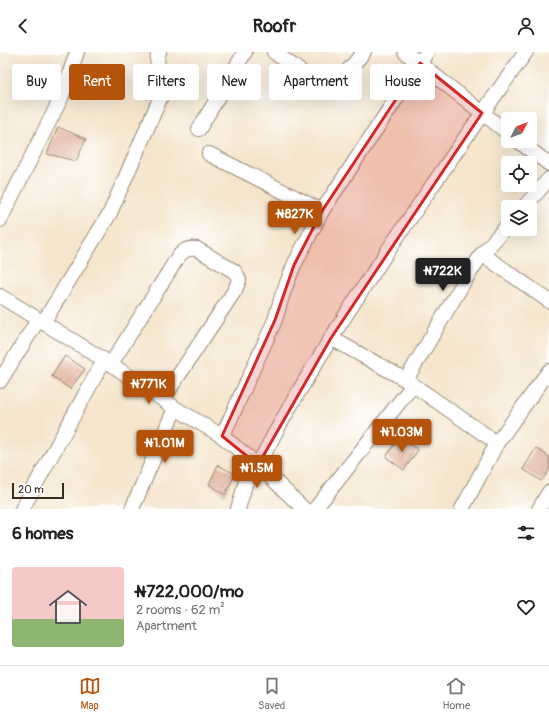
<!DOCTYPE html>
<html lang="en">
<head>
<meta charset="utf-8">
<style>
  :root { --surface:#fff; --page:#f2f2f2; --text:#222; --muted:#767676; --line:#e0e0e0; --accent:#b45309 }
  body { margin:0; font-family:Pangolin,sans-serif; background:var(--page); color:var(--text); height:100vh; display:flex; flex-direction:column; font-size:15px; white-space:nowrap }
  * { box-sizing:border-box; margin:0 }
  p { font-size:13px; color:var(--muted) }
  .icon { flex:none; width:22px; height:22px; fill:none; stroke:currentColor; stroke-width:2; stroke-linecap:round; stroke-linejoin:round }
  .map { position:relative; height:457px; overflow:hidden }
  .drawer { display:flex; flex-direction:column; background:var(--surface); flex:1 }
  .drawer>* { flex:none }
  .hud { position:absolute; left:12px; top:12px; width:525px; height:36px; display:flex; gap:8px }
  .needle { width:26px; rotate:49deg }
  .buttons { position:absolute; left:501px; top:60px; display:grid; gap:8px }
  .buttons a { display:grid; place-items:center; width:36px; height:36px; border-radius:4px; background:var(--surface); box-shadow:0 4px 16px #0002; font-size:20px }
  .scale { position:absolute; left:12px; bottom:10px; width:52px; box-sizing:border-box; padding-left:4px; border:2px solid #3b2a1e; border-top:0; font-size:11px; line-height:14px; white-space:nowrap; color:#3b2a1e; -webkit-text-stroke:3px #fff; paint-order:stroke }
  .price { position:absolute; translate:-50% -34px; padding:0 9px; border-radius:4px; background:var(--accent); color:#fff; font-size:13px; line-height:26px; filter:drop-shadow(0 1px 2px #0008) }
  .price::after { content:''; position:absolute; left:50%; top:24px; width:12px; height:9px; margin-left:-6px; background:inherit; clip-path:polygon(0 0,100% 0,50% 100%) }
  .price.current { background:#222; color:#fff }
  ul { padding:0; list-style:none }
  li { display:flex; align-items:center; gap:12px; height:100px; padding:0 12px }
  li span { display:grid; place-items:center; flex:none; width:112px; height:80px; border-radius:4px; color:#555 }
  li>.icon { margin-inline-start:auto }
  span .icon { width:48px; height:48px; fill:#fffc; stroke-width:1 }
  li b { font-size:17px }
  h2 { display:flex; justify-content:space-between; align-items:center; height:48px; padding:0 12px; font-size:17px }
  .pill { padding:0 14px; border-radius:4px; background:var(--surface); box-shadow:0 4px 16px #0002; font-size:14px; line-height:36px }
  .pill.current { background:var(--accent); color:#fff }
  header { display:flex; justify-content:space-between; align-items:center; height:52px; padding:0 12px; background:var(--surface); font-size:18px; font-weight:700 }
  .dock { display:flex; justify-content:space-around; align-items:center; height:56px; border-top:1px solid var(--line); background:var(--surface); font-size:11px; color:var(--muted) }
  .dock a { display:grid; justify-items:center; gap:2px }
  .dock .current { color:var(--accent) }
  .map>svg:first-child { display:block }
  .building { fill:url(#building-hatch) }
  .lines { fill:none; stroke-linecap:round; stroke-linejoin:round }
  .minor-casing { stroke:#988875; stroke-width:16 }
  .minor { stroke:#fff; stroke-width:14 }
  .marked { fill:#d62828; fill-opacity:0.2; stroke:#d62828; stroke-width:3; stroke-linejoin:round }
</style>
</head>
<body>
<header><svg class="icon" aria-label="back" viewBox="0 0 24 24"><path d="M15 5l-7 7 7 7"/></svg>Roofr<svg class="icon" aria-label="person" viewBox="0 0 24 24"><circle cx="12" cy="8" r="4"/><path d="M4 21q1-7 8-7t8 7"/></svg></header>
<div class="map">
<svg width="549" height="457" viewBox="0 0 549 457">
  <defs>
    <pattern id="building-hatch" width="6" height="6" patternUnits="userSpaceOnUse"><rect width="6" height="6" fill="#e5b7a2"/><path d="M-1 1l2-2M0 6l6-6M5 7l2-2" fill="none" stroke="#bb9583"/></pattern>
  </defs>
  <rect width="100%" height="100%" fill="#fff"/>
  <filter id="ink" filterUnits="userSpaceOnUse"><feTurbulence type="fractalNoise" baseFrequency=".025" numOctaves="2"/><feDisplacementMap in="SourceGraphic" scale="8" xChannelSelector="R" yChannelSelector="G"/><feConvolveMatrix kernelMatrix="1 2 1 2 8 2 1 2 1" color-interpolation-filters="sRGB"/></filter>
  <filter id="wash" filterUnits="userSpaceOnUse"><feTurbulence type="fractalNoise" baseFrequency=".012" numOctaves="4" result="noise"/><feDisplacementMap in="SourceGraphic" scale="16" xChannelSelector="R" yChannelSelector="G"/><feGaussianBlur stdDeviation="0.9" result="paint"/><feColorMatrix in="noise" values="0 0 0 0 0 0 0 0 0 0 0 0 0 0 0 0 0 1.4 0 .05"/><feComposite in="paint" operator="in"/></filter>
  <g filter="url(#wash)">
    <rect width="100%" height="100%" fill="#f5e5cc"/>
    <g id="blocks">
      <!-- building -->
      <path class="building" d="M58 75 86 87 76 109 47 102Z
        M65 304 85 317 70 337 52 324Z
        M399 385 418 398 404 418 386 405Z
        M536 396 549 405V419L541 429 523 417Z
        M218 413 235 422 225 443 209 432Z"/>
    </g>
  </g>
  <g filter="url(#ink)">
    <use href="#blocks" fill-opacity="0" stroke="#988875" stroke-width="1"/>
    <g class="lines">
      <defs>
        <path id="minor" d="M274 0 320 34 328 38 332 37 364 0
          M405 0 508 81
          M199 77 245 0
          M518 89 549 112
          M209 102 322 159
          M524 155 549 127
          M0 168 61 46 77 0
          M482 202 549 249
          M0 244 111 312 175 356 222 384 258 413 304 457
          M43 271 110 161 162 42C163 38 165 33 164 29 161 19 154 11 159 0
          M331 286 406 328 497 391
          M111 312 178 205C184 198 187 196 197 197L234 219 237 223 239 228 235 238 163 347
          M406 328 465 228 482 202 508 173
          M0 329 38 268
          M222 384 229 370 275 268 283 241 294 213 322 159 427 0
          M258 413C298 336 345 263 393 191 437 127 480 63 526 0
          M22 457 104 308
          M132 457 175 356
          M238 457 252 409
          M315 457 413 333
          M462 457 497 391 549 319
          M539 457 549 440"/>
      </defs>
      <!-- minor casing -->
      <use href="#minor" class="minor-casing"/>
      <!-- minor -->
      <use href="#minor" class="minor"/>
    </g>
  </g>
  <!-- marked area -->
  <path class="marked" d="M420 11 482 61 331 286 258 413 222 384 275 268 294 213 322 159Z"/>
</svg>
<div class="buttons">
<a><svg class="needle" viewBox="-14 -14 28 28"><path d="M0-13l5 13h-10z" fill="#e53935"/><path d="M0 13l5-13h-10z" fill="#767676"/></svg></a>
<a><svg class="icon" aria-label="locate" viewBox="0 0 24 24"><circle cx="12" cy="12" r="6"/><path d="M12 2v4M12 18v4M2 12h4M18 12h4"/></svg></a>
<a><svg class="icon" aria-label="layers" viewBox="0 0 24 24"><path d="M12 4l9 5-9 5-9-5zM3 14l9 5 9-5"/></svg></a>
</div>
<div class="scale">20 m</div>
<b class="price" style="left:295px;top:183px">₦827K</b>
<b class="price current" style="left:443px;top:240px">₦722K</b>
<b class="price" style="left:149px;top:353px">₦771K</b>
<b class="price" style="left:402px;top:401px">₦1.03M</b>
<b class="price" style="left:165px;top:412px">₦1.01M</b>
<b class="price" style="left:257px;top:437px">₦1.5M</b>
<div class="hud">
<a class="pill">Buy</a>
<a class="pill current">Rent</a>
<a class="pill">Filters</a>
<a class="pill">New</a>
<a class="pill">Apartment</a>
<a class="pill">House</a>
</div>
</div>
<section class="drawer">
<h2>6 homes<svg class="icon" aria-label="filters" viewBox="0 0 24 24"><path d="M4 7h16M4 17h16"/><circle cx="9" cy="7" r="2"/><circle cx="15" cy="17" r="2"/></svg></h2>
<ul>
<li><span style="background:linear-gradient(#f6c9c9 65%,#8fb573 0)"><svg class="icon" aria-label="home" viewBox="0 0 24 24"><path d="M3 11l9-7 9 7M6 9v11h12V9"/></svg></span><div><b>₦722,000/mo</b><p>2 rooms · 62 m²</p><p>Apartment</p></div><svg class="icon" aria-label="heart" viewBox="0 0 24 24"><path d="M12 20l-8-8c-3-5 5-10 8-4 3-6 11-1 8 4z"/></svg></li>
</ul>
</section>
<nav class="dock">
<a class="current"><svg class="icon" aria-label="map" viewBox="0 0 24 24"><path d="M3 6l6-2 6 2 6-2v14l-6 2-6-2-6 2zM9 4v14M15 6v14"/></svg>Map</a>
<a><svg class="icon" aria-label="saved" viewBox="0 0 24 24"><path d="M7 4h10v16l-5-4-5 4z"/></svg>Saved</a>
<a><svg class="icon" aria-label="home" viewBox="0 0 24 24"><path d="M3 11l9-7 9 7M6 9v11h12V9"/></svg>Home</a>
</nav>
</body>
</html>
